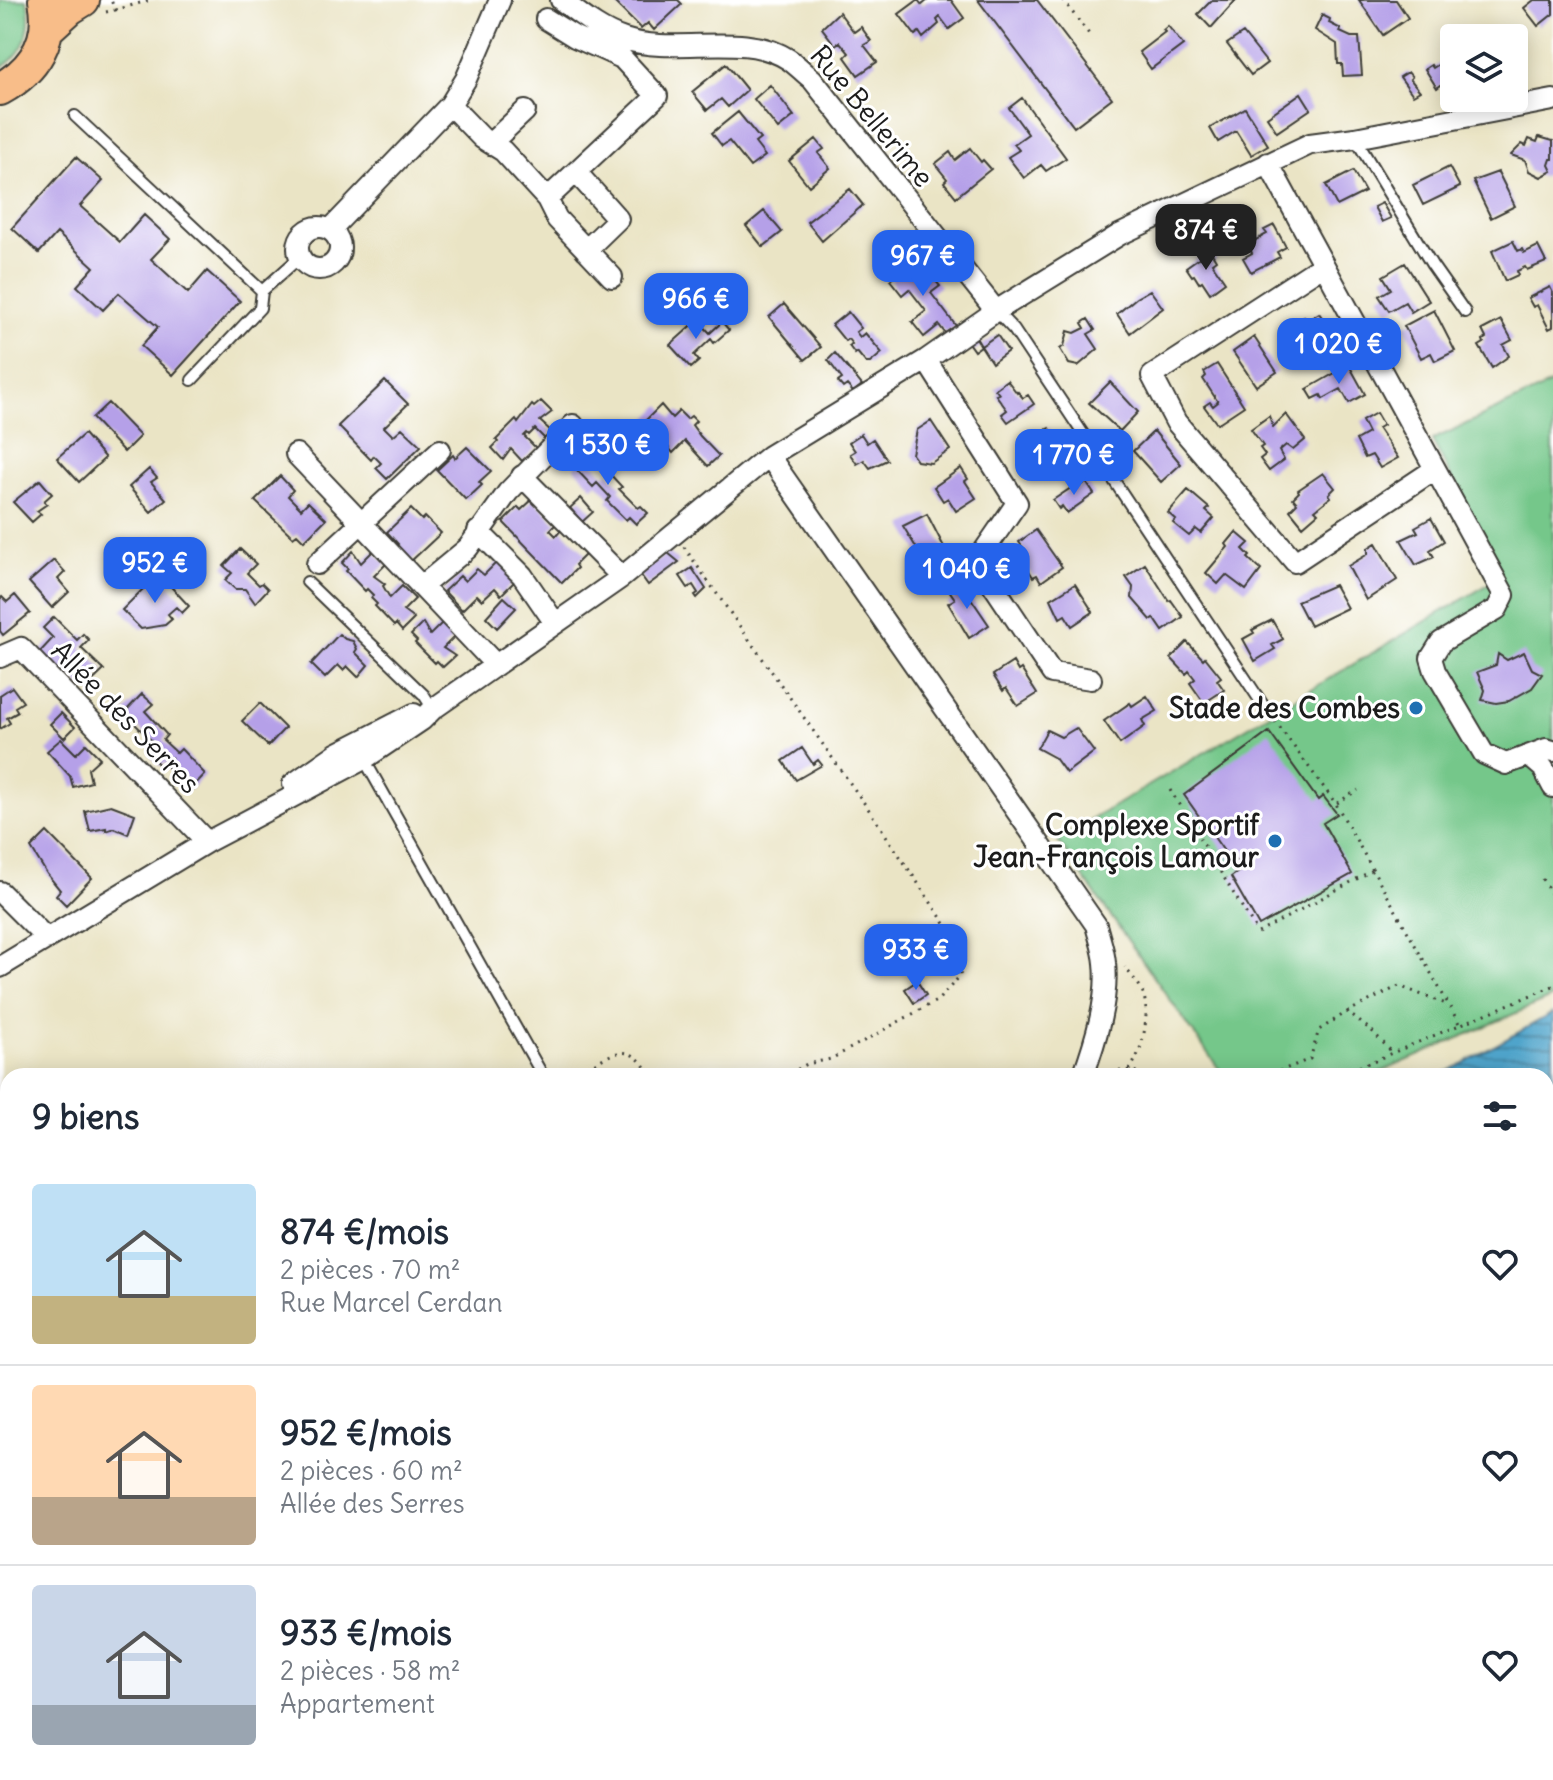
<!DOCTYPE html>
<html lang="fr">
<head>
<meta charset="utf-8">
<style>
  :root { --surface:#fff; --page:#f6f6f7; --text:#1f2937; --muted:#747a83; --line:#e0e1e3; --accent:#2563eb }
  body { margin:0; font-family:Delius,sans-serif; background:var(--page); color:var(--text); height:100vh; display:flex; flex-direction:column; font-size:30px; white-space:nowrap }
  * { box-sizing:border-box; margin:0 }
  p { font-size:26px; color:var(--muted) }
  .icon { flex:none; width:44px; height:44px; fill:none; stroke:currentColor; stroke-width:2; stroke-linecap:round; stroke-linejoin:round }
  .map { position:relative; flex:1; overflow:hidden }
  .sheet { position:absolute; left:0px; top:1068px; width:1554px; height:712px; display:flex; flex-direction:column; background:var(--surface); border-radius:24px 24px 0 0; box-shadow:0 4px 20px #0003 }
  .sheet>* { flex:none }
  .controls { position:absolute; left:1440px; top:24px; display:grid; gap:16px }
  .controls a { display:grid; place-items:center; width:88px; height:88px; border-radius:8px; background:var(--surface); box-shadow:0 4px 20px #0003; font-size:40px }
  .price { position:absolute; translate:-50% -68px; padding:0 18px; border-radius:16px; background:var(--accent); color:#fff; font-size:26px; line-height:52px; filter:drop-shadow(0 2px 4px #0008) }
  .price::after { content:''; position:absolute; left:50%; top:48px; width:24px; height:18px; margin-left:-12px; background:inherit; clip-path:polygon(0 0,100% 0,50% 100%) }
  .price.on { background:#222; color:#fff }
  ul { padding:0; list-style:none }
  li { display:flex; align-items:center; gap:24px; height:200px; padding:0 32px }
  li+li { border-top:2px solid var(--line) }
  li span { display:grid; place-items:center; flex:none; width:224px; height:160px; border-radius:8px; color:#555 }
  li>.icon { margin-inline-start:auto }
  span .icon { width:96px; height:96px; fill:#fffc; stroke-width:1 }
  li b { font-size:34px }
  h2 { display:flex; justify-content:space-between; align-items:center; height:96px; padding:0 32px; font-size:34px }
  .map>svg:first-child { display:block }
  .green { fill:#74c78a; stroke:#487253; stroke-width:2 }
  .water { fill:url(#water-rules); stroke:#366074; stroke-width:2 }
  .building { fill:#b5a0e8 }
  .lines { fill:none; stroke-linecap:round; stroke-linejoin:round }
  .lane-casing { stroke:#3b3a35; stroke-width:14 }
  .street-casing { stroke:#3b3a35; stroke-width:24 }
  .primary-casing { stroke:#3b3a35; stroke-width:36 }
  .path { stroke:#3b3a35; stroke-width:3; stroke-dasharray:2 6; stroke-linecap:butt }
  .lane { stroke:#fff; stroke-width:10 }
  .street { stroke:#fff; stroke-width:20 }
  .primary { stroke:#f8bd89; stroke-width:32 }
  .poi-dot { fill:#1f6fb2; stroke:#fff; stroke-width:3 }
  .labels { text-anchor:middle; stroke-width:6; stroke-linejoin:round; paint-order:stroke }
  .street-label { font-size:28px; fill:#1c1c1c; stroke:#fff }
  .poi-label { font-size:28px; font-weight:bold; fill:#1c1c1c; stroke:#fff; text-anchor:end }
</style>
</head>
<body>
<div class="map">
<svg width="1553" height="1780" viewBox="0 0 1553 1780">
  <defs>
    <pattern id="water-rules" width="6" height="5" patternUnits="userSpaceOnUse" patternTransform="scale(2)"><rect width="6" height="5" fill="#50a4cb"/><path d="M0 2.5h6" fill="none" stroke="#4285a4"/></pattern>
  </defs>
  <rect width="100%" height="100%" fill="#fff"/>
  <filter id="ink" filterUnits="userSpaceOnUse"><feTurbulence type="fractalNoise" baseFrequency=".0125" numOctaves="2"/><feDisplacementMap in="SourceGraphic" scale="16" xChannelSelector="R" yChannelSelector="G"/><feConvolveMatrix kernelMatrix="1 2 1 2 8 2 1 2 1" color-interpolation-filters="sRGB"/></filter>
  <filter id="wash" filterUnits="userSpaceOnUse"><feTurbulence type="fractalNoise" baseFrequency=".006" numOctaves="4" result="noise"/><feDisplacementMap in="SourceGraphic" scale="32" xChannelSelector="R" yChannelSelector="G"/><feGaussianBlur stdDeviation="1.8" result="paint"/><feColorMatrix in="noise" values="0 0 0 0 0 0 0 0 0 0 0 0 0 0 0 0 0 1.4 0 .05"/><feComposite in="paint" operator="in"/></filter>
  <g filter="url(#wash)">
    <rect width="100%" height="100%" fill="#eae4c5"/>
    <!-- green -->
    <path class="green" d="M0 0H27C33 27 26 54 0 68Z
      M1553 383V997L1372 1076H1224L1057 840 1502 576 1432 440Z"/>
    <!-- water -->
    <path class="water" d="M1553 1013V1746L1546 1751V1076H1440Z
      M500 1772H1517L1506 1780H492Z"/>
    <g id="blocks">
      <!-- building -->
      <path class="building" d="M612 0H678L682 4 654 30 648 23 641 29Z
        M918 0 922 5 928 0H951L964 18 949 29 940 17 937 20 939 24 923 38 919 32 915 35 899 14Z
        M978 0H1037L1112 98 1074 127Z
        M1212 0H1236L1211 28 1198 14Z
        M1359 0H1396L1408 18 1383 35Z
        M1534 0H1553V14L1538 26 1524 8Z
        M839 12 854 32 861 27 871 41 864 45 877 62 858 75 845 57 849 53 840 42 835 45 822 28Z
        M1322 15 1330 19 1329 23 1341 29 1340 32 1351 37H1359L1362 75 1343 76 1342 64H1338L1337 44 1315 30Z
        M1168 26 1183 45 1151 69 1139 52 1165 32 1163 30Z
        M1243 33 1267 63 1251 75 1227 44Z
        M1454 55V75L1437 88 1425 69 1431 65 1433 68Z
        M726 64 747 90 728 107 721 99 707 110 692 92Z
        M1408 72 1412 77 1410 79 1420 91 1413 95 1400 77Z
        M770 85 794 116 778 129 754 99Z
        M1301 93 1311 109 1277 132 1267 117Z
        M1022 98 1066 158 1046 171 1041 165 1024 178 1008 157 1019 150 1014 144 1028 134 1009 108Z
        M1245 108 1268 145 1251 155 1236 131 1218 142 1210 128Z
        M738 112 760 139 755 143 765 156 750 167 729 141 722 146 712 133Z
        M1539 137 1553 141V159H1551L1549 165 1552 171 1541 177 1529 171 1525 160 1511 155 1522 144 1526 146 1529 139 1537 142Z
        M816 139 824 149 818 153 830 168 809 186 789 161Z
        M970 148 981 162 983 160 991 169 956 197 944 182 947 179 935 164 950 152 955 160Z
        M76 157 103 181 80 206 120 242 144 215 170 239 151 259 188 293 207 271 240 301 173 375 141 346 158 327 119 293 103 310 77 286 94 267 57 233 39 253 12 228Z
        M1449 167 1460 187 1423 205 1413 185Z
        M1353 171 1365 192 1337 206 1326 185Z
        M1498 172 1515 206 1491 218 1473 181Z
        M850 189 863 205 822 241 807 222Z
        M1382 203 1391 218 1382 222 1374 207Z
        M764 211 782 232 763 247 746 226Z
        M1274 225 1286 247 1277 252 1280 257 1251 272 1243 258 1252 253 1248 244 1267 234 1264 230Z
        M893 233 904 247 892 257 881 243Z
        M1513 241 1518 251 1522 249 1524 253 1538 246 1546 262 1527 270 1525 267 1517 271 1518 275 1505 281 1492 251Z
        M1210 250 1216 260 1212 263 1225 282 1210 293 1202 281 1199 283 1194 275 1192 276 1186 267Z
        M919 261 940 286 931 293 956 326 945 333 939 325 924 337 912 322 926 311 909 289 902 295 890 280 911 263 913 266Z
        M1405 263 1429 301 1411 312 1405 302 1389 311 1379 296 1391 289 1383 276Z
        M679 287 691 301 676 314 668 304 673 300 669 296Z
        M1550 287 1553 293V327L1549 329 1537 305 1533 307 1528 298Z
        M1150 290 1163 308 1130 333 1117 314 1136 298Z
        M784 304 821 347 805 360 769 317Z
        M1434 310 1455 351 1435 361 1431 353 1421 358 1404 326Z
        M848 312 861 328 856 332 860 337 865 333 882 353 870 363H866L857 352 855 354 849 346 852 344 848 339 845 341 832 325Z
        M1319 313 1332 332 1316 343 1318 347 1308 353 1290 326 1304 316 1308 320Z
        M1088 319 1095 330 1088 334 1098 349 1078 366 1069 364 1060 349 1064 346 1068 331 1075 333 1085 328 1082 323Z
        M698 320 710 333 722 322 729 330 714 343 711 339 694 355 699 361 691 368 670 345Z
        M1501 320 1512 340 1503 345 1509 356 1492 368 1479 346 1484 343 1483 340 1486 338 1482 330Z
        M972 331 981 346 997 335 1008 351 992 363 981 346 974 351 964 337Z
        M1254 337 1277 372 1256 386 1233 352Z
        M835 353 862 385 853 392 847 385 843 388 838 382 842 379 828 360Z
        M1217 364 1244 406 1217 424 1204 406 1210 402 1213 406 1218 402 1203 379 1206 376 1204 372Z
        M1349 365 1365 394 1349 403 1341 389 1323 399 1321 395 1313 399 1307 389Z
        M1007 380 1017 393 1018 392 1023 398 1028 395 1034 404 1008 422 1002 414 1007 410 996 395 999 394 995 389Z
        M385 381 408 404 384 427 393 436 402 428 421 446 387 479 376 468 381 463 374 456 371 460 338 426Z
        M1110 382 1138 412 1120 431 1089 403Z
        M541 401 552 412 540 421 552 432 545 439 535 429 529 435 527 433 524 436 536 448 522 461 511 449 503 460 492 448 498 442 496 440 516 420 518 423 532 405 534 407Z
        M108 403 140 436 124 452 92 418Z
        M661 405 672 418 679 411 687 419 691 416 696 421 692 425 700 436 719 456 708 466 685 441 673 453 668 447 664 450 651 437 656 432 645 421Z
        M1376 413 1383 425 1378 428 1398 458 1380 468 1372 455 1365 458 1356 440 1368 433 1362 421Z
        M1286 414 1305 440 1293 450 1286 445 1279 451 1284 460 1269 471 1260 459 1265 455 1260 448 1263 446 1251 429 1269 416 1273 427Z
        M931 421 950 450 931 463 917 461 912 454 917 430Z
        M1049 428 1053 436 1049 438 1065 464 1040 476 1028 448 1036 444 1032 437Z
        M1154 431 1181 464 1161 482 1133 451Z
        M84 434 105 458 79 482 57 458Z
        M861 434 867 443 873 439 887 460 870 468 864 460 857 464 850 454 855 451 849 442Z
        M582 446 589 453 586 456 605 475 608 472 622 487 619 489 638 508 641 506 648 513 636 524 629 517 626 520 607 501 610 497 597 483 593 487 574 467 577 464 571 457Z
        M467 447 491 471 479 482 482 485 466 500 437 470 453 455 455 458Z
        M961 468 968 479 965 481 976 498 956 511 948 498 943 501 934 487Z
        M149 469 157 478 151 482 166 499 151 512 129 487Z
        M1323 473 1335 488 1329 494 1331 497 1315 510 1318 513 1303 526 1290 510 1297 503 1293 498 1299 492 1298 490Z
        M280 476 293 490 288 496 301 509 308 502 326 519 304 541 297 534 293 537 255 501Z
        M40 480 52 494 44 501 47 504 37 511 41 514 32 522 13 502Z
        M1086 482 1094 494 1067 513 1062 506 1059 509 1053 500 1074 486 1076 489Z
        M1188 490 1209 508 1206 511 1214 518 1201 533 1196 529 1189 536 1173 523 1176 520 1168 513Z
        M581 498 593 512 582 522 570 508Z
        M533 499 557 523 550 530 556 536 562 529 586 554 575 565 577 568 562 583 503 522 518 507 521 510Z
        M411 509 422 520 425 517 441 533 410 562 395 547 398 544 387 532Z
        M927 514 945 549 925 562 903 526Z
        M1431 518 1444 541 1430 550 1434 557 1416 565 1401 540 1418 532 1415 527Z
        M1036 530 1062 567 1041 582 1037 575 1033 577 1019 555 1025 551 1019 542Z
        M1236 532 1249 543 1243 549 1250 556 1248 558 1261 570 1246 590 1226 575 1218 584 1206 573 1228 547 1226 544Z
        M1376 543 1397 580 1366 600 1348 566 1368 554V548Z
        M240 549 256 564 247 573 259 585 262 583 268 589 255 603 245 589H235L225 580 232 573 224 566Z
        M353 551 361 563 373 551 386 564 374 576 385 584 383 586 390 598 402 586 415 599 403 611 414 619 402 631 396 624 394 626 375 606 377 604 371 598 373 595 367 589 365 591 346 571 348 569 342 563Z
        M668 553 679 562 648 585 640 574Z
        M54 560 65 572 58 579 69 592 52 608 29 582Z
        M499 560 517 579 501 595 495 588 482 600 477 595 462 610 444 591 460 576 465 581 477 569 484 575Z
        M1145 564 1169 601 1171 600 1183 617 1163 631 1154 618 1151 620 1132 598 1133 587 1126 577Z
        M692 568 706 589 697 598 695 595 698 593 693 585 688 588 680 576Z
        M161 576 189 606 182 613 176 607 168 614 172 619 165 625 141 629 122 610 151 581 153 584Z
        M963 581 969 589 966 591 989 625 969 638 948 603 955 599 949 590Z
        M1075 584 1093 612 1072 626 1065 615 1060 618 1051 599Z
        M1334 585 1347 608 1310 626 1297 601Z
        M15 595 30 613 3 635 0 631V599L2 597 7 602Z
        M504 597 516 608 497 628 486 617Z
        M54 617 77 640 83 634 89 640 81 648 104 670 84 689 66 670 61 675 39 653 53 638 43 628Z
        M1272 620 1283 639 1272 645 1275 649 1255 661 1243 639 1254 633 1252 630Z
        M423 623 430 635 442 623 455 636 443 648 455 656 443 667 437 661 435 663 415 643 417 641 411 635Z
        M339 634 345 639 353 641 357 649 355 652 368 665 358 677 347 666 343 670 338 665 325 678 311 664Z
        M1187 642 1203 659 1205 657 1221 677 1217 680 1224 690 1204 703 1190 683 1195 679 1189 671 1186 674 1171 658Z
        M1524 652 1532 669 1542 674 1532 688 1509 701 1496 703 1482 700 1485 690 1477 672 1496 665 1498 654 1507 660Z
        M1013 662 1018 671 1021 669 1037 694 1018 706 1006 688 1003 691 993 675Z
        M12 687 23 702 15 707 18 712 7 718 10 723 0 729V695Z
        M142 694 153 704 145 711 167 735 163 740 177 753 181 749 205 774 190 790 165 764 172 757 160 766 149 754 157 746 124 713Z
        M1147 696 1157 711 1142 720 1145 726 1120 744 1104 721 1130 703 1132 706Z
        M260 703 285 728 268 746 242 721Z
        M61 713 75 727 64 738 50 724Z
        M1076 728 1094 752 1066 773 1055 758 1037 748 1047 730 1061 737Z
        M1269 732 1318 800 1323 796 1337 814 1323 823 1352 874 1259 926 1231 877 1242 869 1235 859 1231 861 1184 795Z
        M61 739 76 754 86 744 100 758 88 769 91 782 73 787 70 776 47 751Z
        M802 748 813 764 818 760 822 765 796 780 783 761Z
        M111 805 135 814 128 834 114 828 106 831V828L90 831 85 811Z
        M47 832 92 878 66 905 56 895 60 890 47 874 31 848Z
        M917 981 926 995 914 1003 905 989Z"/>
    </g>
  </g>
  <g filter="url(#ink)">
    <use href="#blocks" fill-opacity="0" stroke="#3b3a35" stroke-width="2"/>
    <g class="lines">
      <defs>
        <path id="lane" d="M75 116 262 291 300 257
          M1355 138 1432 265 1465 312
          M996 311 1014 330 1267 711
          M192 380 260 308 262 291
          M307 582 424 695 433 709
          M364 759 543 1076"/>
        <path id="street" d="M561 0C581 15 600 31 624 39 676 56 742 30 788 59 796 64 804 73 812 79L996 311
          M450 105 482 138 503 151 547 199 657 96 622 58 575 37 546 19
          M491 143 525 111
          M1268 163 1504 595 1497 609 1441 642 1431 658 1435 671 1484 754 1506 764 1546 749 1553 751
          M576 172 618 219 586 250
          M547 199 557 219 612 277
          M298 248a21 21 0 1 1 42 0a21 21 0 1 1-42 0Z
          M331 229 450 105 466 79 500 0
          M1323 265 1152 376 1176 422 1295 562 1435 469
          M926 360 1017 503 977 561 1052 673 1091 679
          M296 454 496 665
          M769 456 1096 925C1099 937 1104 950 1105 963 1109 999 1095 1042 1083 1076
          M522 476 622 577
          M478 531 522 575 555 623
          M317 564 440 450
          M422 586 468 548 508 492 573 425
          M0 657 21 648 207 842
          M1529 756 1543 768 1553 787
          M293 784 336 754 414 714
          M0 892 47 939
          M0 967 207 842 364 759 422 720 433 709 622 577 769 456 926 360 996 311 1119 235 1310 144 1355 138 1553 100
          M346 1775 349 1772"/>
        <path id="primary" d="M47 29 70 8 83 0
          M0 89C35 70 53 40 45 0"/>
      </defs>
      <!-- lane casing -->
      <use href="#lane" class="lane-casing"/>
      <!-- street casing -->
      <use href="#street" class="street-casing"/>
      <!-- primary casing -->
      <use href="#primary" class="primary-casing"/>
      <!-- path -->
      <path class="path" d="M1063 0 1092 38
        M115 10 151 0
        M106 12 115 10 111 0
        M684 547 869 810 962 949 960 976 938 1000 831 1059 807 1064 785 1076
        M1275 721 1336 804 1460 1025
        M1170 790 1258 933 1373 870
        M1337 803 1358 790
        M1542 879 1553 896
        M1347 1012 1399 986 1446 1004
        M1103 1073 1131 1070 1146 1076
        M574 1076C604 1059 629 1033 650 1076
        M1124 1076C1142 1059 1151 1016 1143 993 1140 984 1130 975 1125 967
        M1274 1076 1275 1073 1310 1059 1319 1030 1347 1012 1372 1031 1392 1052
        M1337 1076 1553 986
        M427 1780 436 1772
        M1543 1780 1553 1773"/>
      <!-- lane -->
      <use href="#lane" class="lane"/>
      <!-- street -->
      <use href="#street" class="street"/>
      <!-- primary -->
      <use href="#primary" class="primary"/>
    </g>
  </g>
  <!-- markers -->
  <g class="poi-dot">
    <circle cx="1416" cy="708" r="8"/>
    <circle cx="1275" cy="841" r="8"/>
  </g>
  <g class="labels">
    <!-- street labels -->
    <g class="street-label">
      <text transform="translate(872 116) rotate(50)" y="10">Rue Bellerime</text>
      <text transform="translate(126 717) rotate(46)" y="10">Allée des Serres</text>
    </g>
    <!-- poi labels -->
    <g class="poi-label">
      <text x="1400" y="718">Stade des Combes</text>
      <text x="1259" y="835">Complexe Sportif<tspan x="1259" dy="32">Jean-François Lamour</tspan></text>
    </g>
  </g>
</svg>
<div class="controls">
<a><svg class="icon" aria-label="layers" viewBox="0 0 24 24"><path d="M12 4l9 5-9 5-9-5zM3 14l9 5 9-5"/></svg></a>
</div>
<b class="price on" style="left:1206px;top:272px">874 €</b>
<b class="price" style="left:923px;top:298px">967 €</b>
<b class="price" style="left:696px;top:341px">966 €</b>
<b class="price" style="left:1339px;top:386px">1 020 €</b>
<b class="price" style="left:608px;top:487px">1 530 €</b>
<b class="price" style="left:1074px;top:497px">1 770 €</b>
<b class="price" style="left:155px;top:605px">952 €</b>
<b class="price" style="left:967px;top:611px">1 040 €</b>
<b class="price" style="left:916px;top:992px">933 €</b>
<section class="sheet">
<h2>9 biens<svg class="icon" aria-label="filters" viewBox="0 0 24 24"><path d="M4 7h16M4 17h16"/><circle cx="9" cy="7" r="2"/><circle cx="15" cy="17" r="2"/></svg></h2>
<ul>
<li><span style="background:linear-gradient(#bfe0f5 70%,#c2b280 0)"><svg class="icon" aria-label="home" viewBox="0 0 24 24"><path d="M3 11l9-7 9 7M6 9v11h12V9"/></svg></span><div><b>874 €/mois</b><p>2 pièces · 70 m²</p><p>Rue Marcel Cerdan</p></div><svg class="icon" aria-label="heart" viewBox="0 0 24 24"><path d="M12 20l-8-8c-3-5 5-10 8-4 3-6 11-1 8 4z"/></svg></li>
<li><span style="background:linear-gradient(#ffd9b3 70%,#b9a48a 0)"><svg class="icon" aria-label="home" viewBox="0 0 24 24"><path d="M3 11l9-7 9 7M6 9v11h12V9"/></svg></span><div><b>952 €/mois</b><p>2 pièces · 60 m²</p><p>Allée des Serres</p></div><svg class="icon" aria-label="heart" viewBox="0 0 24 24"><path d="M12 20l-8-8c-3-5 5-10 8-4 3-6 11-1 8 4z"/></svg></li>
<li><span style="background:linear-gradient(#c9d6e8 75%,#9aa5b1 0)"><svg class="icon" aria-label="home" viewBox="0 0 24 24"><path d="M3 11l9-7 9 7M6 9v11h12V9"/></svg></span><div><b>933 €/mois</b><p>2 pièces · 58 m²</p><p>Appartement</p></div><svg class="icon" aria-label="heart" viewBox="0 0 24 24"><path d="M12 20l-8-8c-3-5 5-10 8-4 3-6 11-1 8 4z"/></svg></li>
</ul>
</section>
</div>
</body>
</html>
